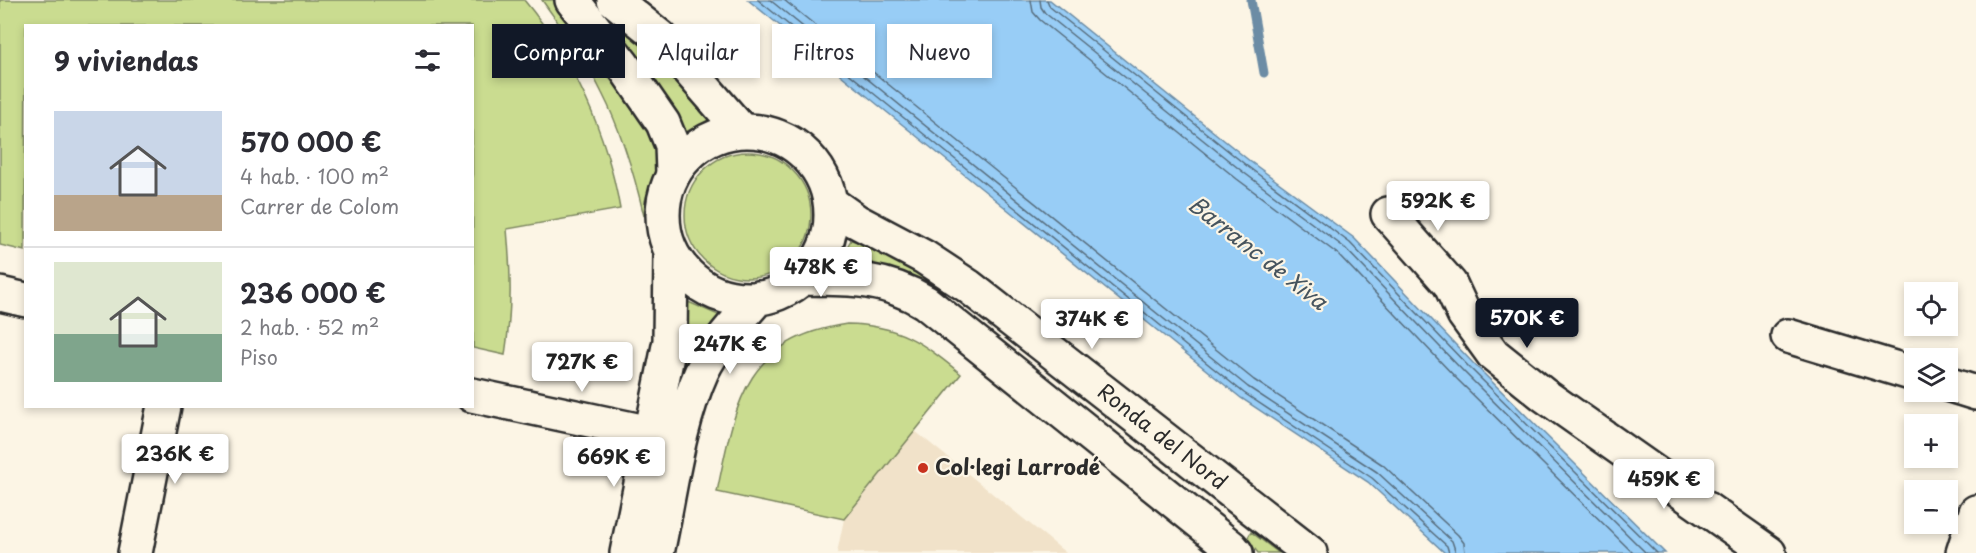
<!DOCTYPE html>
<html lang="es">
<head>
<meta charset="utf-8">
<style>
  :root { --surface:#fff; --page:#f7f7f7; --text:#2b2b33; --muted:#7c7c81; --line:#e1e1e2; --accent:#111827 }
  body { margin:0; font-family:"Playpen Sans",sans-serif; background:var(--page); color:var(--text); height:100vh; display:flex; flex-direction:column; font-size:22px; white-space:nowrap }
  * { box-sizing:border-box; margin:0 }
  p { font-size:20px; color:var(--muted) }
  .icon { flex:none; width:33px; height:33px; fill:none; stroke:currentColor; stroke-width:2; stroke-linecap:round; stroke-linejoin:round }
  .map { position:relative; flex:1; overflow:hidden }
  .drawer { position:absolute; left:24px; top:24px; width:450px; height:384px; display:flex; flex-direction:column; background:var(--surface); border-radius:0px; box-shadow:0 3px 9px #0003 }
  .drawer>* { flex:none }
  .top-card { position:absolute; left:492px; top:24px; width:570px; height:54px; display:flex; gap:12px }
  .fabs { position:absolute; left:1904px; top:282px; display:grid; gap:12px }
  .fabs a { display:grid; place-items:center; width:54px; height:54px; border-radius:0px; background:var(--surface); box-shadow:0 3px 9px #0003; font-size:30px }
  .price { position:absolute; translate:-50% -51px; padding:0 14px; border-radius:6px; background:#fff; color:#222; font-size:20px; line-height:39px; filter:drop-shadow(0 2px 3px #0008) }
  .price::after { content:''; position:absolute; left:50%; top:36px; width:18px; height:14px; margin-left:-9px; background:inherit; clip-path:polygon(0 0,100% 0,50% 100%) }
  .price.selected { background:var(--accent); color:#fff }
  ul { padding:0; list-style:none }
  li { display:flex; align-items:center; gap:18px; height:150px; padding:0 30px }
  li+li { border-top:2px solid var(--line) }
  li span { display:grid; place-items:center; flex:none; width:168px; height:120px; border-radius:0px; color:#555 }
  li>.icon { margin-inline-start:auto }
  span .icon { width:72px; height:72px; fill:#fffc; stroke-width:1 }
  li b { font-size:26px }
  h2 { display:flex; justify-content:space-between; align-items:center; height:72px; padding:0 30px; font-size:26px }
  .pill { padding:0 21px; border-radius:0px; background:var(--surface); box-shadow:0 3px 9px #0003; font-size:21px; line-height:54px }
  .pill.selected { background:var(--accent); color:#fff }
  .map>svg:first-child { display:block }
  .built { fill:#f1e2c9 }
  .green { fill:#cadc90; stroke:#7a845e; stroke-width:1.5 }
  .water { fill:#98cdf6; stroke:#6c8ca5; stroke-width:1.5 }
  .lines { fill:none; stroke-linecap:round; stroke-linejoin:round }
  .shore { stroke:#576c7c; stroke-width:1.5 }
  .stream { stroke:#6c8ca5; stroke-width:9 }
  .minor-casing { stroke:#2b2b2b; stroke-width:38 }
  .tertiary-casing { stroke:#2b2b2b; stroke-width:38 }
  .minor { stroke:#fcf5e5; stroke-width:33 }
  .tertiary { stroke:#fcf5e5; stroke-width:33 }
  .poi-dot { fill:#c8321e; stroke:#fcf5e5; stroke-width:2 }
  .labels { text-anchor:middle; stroke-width:4.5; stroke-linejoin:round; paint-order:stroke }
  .street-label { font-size:21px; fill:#2b2b2b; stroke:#fcf5e5 }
  .poi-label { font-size:21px; font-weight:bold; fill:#2b2b2b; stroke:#fcf5e5; text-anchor:start }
  .water-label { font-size:22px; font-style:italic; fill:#46545e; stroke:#fcf5e5 }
</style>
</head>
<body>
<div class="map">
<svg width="1976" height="553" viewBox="0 0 1976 553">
  <rect width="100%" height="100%" fill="#fcf5e5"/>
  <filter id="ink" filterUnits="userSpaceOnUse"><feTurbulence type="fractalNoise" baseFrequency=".0167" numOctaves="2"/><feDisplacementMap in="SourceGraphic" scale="12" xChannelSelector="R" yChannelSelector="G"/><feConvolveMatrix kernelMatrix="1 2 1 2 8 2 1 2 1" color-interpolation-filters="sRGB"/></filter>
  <g filter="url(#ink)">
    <!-- built -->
    <path class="built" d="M915 431 1066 553H837L844 519Z"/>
    <!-- green -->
    <path class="green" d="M0 0H524C574 60 607 133 620 209L507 229C511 275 512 309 505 355L473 348 472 26H26L25 251 0 245Z
      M542 0H559L635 101 660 157 645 201 644 216C634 173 622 132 602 93 586 60 563 30 542 0Z
      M585 0H600L650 41 714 117 682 134Z
      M685 215a63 63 0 1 1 126 0a63 63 0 1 1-126 0Z
      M851 240 866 244 928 278 924 285 844 265 843 254Z
      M686 301 723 317 680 381 678 380Z
      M847 324C899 325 922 342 961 374L844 519 717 492C735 405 744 339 847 324Z
      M1251 532 1279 553H1258L1247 539Z"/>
    <!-- water -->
    <path class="water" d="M748 0H1050L1251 162 1354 238 1473 363 1665 553H1445L1368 482 1241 398Z"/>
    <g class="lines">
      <!-- shore -->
      <path class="shore" d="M758 0 1244 393 1372 478 1447 546 1449 553
        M770 0 1248 387 1377 472 1452 541 1456 553
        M784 0 1254 380 1383 465 1458 535 1464 543 1465 553
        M1031 0 1033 12 1040 20 1237 179 1339 255 1457 379 1633 553
        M1040 0 1041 7 1045 13 1243 172 1345 248 1464 372 1646 553
        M1047 0 1050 7 1247 166 1350 243 1469 367 1657 553"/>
      <!-- stream -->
      <path class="stream" d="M1251 0 1264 73"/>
      <defs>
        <path id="minor" d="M572 0 623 65 663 123 672 145 673 173
          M614 0 660 37 741 130
          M1388 214 1450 284 1464 314 1493 354 1544 395 1769 553
          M0 294 26 300
          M1788 336 1914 374
          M1947 384 1976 393
          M472 395 679 439
          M135 553 164 406
          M1963 553 1976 512"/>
        <path id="tertiary" d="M663 215a84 84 0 1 1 168 0a84 84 0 1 1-168 0Z
          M832 204 856 221 924 257 968 286 1310 553
          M806 278C850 278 886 278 925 302L1231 547 1236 553
          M627 553 670 341 671 253
          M657 553C670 494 677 426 702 371 715 344 738 321 758 298"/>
      </defs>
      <!-- minor casing -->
      <use href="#minor" class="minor-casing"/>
      <!-- tertiary casing -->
      <use href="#tertiary" class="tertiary-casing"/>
      <!-- minor -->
      <use href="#minor" class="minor"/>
      <!-- tertiary -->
      <use href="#tertiary" class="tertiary"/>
    </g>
  </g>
  <!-- markers -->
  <circle class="poi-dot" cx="923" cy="468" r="6"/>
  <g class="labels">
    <!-- street labels -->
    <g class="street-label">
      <text transform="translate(1162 437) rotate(38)" y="7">Ronda del Nord</text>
    </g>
    <!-- poi labels -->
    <g class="poi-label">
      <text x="935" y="475">Col·legi Larrodé</text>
    </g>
    <!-- water labels -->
    <g class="water-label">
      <text transform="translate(1258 253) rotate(38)" y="8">Barranc de Xiva</text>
    </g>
  </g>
</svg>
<div class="fabs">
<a><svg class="icon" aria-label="locate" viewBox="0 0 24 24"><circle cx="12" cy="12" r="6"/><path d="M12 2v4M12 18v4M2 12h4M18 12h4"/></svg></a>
<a><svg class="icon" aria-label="layers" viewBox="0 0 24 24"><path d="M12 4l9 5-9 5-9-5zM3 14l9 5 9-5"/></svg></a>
<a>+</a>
<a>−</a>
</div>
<b class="price" style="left:1438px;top:232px">592K €</b>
<b class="price" style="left:821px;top:298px">478K €</b>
<b class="price selected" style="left:1527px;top:349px">570K €</b>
<b class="price" style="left:1092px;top:350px">374K €</b>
<b class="price" style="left:730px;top:375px">247K €</b>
<b class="price" style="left:582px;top:393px">727K €</b>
<b class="price" style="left:175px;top:485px">236K €</b>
<b class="price" style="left:614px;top:488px">669K €</b>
<b class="price" style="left:1664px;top:510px">459K €</b>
<div class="top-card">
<a class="pill selected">Comprar</a>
<a class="pill">Alquilar</a>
<a class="pill">Filtros</a>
<a class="pill">Nuevo</a>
</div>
<section class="drawer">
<h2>9 viviendas<svg class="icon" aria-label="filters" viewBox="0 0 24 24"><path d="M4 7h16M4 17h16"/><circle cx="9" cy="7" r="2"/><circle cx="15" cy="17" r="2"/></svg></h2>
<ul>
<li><span style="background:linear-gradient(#c9d6e8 70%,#b9a48a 0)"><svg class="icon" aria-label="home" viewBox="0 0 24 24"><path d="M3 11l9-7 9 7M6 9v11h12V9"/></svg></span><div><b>570 000 €</b><p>4 hab. · 100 m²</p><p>Carrer de Colom</p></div></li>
<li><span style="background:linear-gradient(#dfe7d0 60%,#7fa58c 0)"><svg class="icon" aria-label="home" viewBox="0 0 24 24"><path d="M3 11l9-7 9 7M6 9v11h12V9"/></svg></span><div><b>236 000 €</b><p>2 hab. · 52 m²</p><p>Piso</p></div></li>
</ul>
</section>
</div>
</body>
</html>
